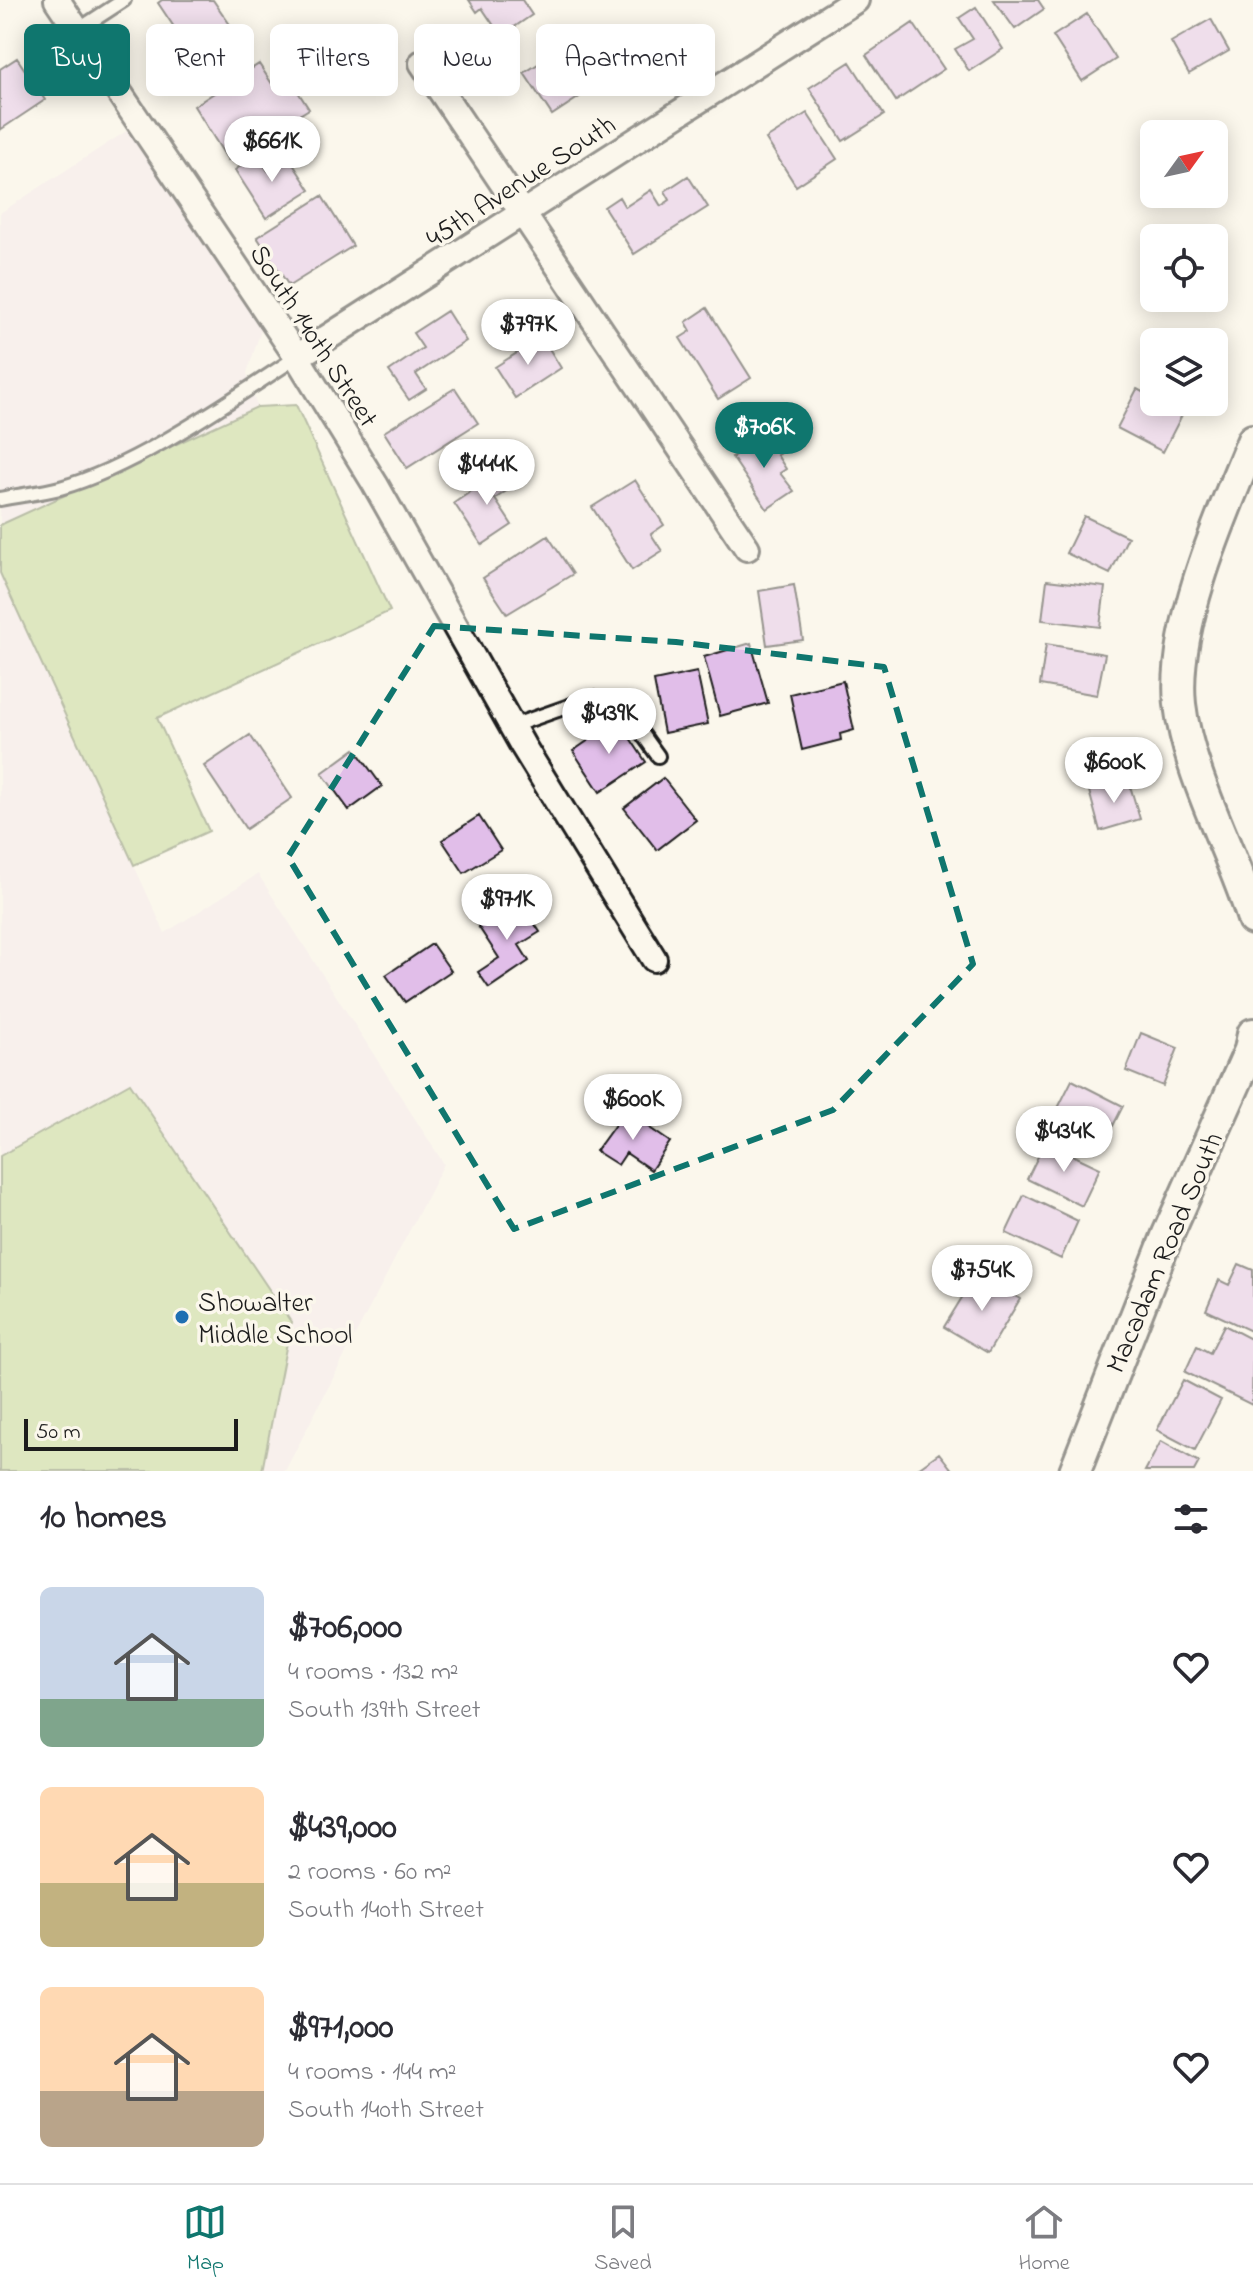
<!DOCTYPE html>
<html lang="en">
<head>
<meta charset="utf-8">
<style>
  :root { --surface:#fff; --page:#f2f2f3; --text:#2b2b33; --muted:#7c7c81; --line:#e1e1e2; --accent:#0f766e }
  body { margin:0; font-family:"Indie Flower",sans-serif; background:var(--page); color:var(--text); height:100vh; display:flex; flex-direction:column; font-size:30px; white-space:nowrap }
  * { box-sizing:border-box; margin:0 }
  p { font-size:26px; color:var(--muted) }
  .icon { flex:none; width:44px; height:44px; fill:none; stroke:currentColor; stroke-width:2; stroke-linecap:round; stroke-linejoin:round }
  .map { position:relative; height:1471px; overflow:hidden }
  .details { display:flex; flex-direction:column; background:var(--surface); flex:1 }
  .details>* { flex:none }
  .top-card { position:absolute; left:24px; top:24px; width:800px; height:72px; display:flex; gap:16px }
  .needle { width:52px; rotate:57deg }
  .tools { position:absolute; left:1140px; top:120px; display:grid; gap:16px }
  .tools a { display:grid; place-items:center; width:88px; height:88px; border-radius:12px; background:var(--surface); box-shadow:0 4px 20px #0003; font-size:40px }
  .scale { position:absolute; left:24px; bottom:20px; width:214px; box-sizing:border-box; padding-left:8px; border:4px solid #1c1c1c; border-top:0; font-size:22px; line-height:28px; white-space:nowrap; color:#1c1c1c; -webkit-text-stroke:6px #fbf7ec; paint-order:stroke }
  .price { position:absolute; translate:-50% -68px; padding:0 18px; border-radius:28px; background:#fff; color:#222; font-size:26px; line-height:52px; filter:drop-shadow(0 2px 4px #0008) }
  .price::after { content:''; position:absolute; left:50%; top:48px; width:24px; height:18px; margin-left:-12px; background:inherit; clip-path:polygon(0 0,100% 0,50% 100%) }
  .price.active { background:var(--accent); color:#fff }
  ul { padding:0; list-style:none }
  li { display:flex; align-items:center; gap:24px; height:200px; padding:0 40px }
  li span { display:grid; place-items:center; flex:none; width:224px; height:160px; border-radius:12px; color:#555 }
  li>.icon { margin-inline-start:auto }
  span .icon { width:96px; height:96px; fill:#fffc; stroke-width:1 }
  li b { font-size:34px }
  h2 { display:flex; justify-content:space-between; align-items:center; height:96px; padding:0 40px; font-size:34px }
  .chip { padding:0 28px; border-radius:12px; background:var(--surface); box-shadow:0 4px 20px #0003; font-size:28px; line-height:72px }
  .chip.active { background:var(--accent); color:#fff }
  .tab-bar { display:flex; justify-content:space-around; align-items:center; height:112px; border-top:2px solid var(--line); background:var(--surface); font-size:22px; color:var(--muted) }
  .tab-bar a { display:grid; justify-items:center; gap:4px }
  .tab-bar .active { color:var(--accent) }
  .map>svg:first-child { display:block }
  .built { fill:#f3e6eb }
  .green { fill:#bad38b; stroke:#6b7854; stroke-width:2 }
  .building { fill:#e1bee9; stroke:#1c1c1c; stroke-width:2 }
  .lines { fill:none; stroke-linecap:round; stroke-linejoin:round }
  .service-casing { stroke:#1c1c1c; stroke-width:18 }
  .minor-casing { stroke:#1c1c1c; stroke-width:30 }
  .tertiary-casing { stroke:#1c1c1c; stroke-width:36 }
  .service { stroke:#fbf7ec; stroke-width:12 }
  .minor { stroke:#fbf7ec; stroke-width:24 }
  .tertiary { stroke:#fbf7ec; stroke-width:30 }
  .marked { fill:none; stroke:#0f766e; stroke-width:6; stroke-dasharray:16 10; stroke-linejoin:round }
  .poi-dot { fill:#1f6fb2; stroke:#fbf7ec; stroke-width:3 }
  .labels { text-anchor:middle; stroke-width:7; stroke-linejoin:round; paint-order:stroke }
  .street-label { font-size:28px; fill:#1c1c1c; stroke:#fbf7ec }
  .poi-label { font-size:28px; fill:#1c1c1c; stroke:#fbf7ec; text-anchor:start }
</style>
</head>
<body>
<div class="map">
<svg width="1253" height="1471" viewBox="0 0 1253 1471">
  <rect width="100%" height="100%" fill="#fbf7ec"/>
  <filter id="ink" filterUnits="userSpaceOnUse"><feTurbulence type="fractalNoise" baseFrequency=".0125" numOctaves="2"/><feDisplacementMap in="SourceGraphic" scale="16" xChannelSelector="R" yChannelSelector="G"/><feConvolveMatrix kernelMatrix="1 2 1 2 8 2 1 2 1" color-interpolation-filters="sRGB"/></filter>
  <g filter="url(#ink)">
    <!-- built -->
    <path class="built" d="M128 130 261 330 247 373 257 407 0 525V213Z
      M0 573 165 933 258 874 444 1164 285 1471H0Z"/>
    <!-- green -->
    <path class="green" d="M296 405 390 611 157 718 209 831 134 865 0 573V525L257 407Z
      M130 1083 291 1322 262 1471H0V1156Z"/>
    <!-- building -->
    <path class="building" d="M162 0H213L242 42 182 83 160 49 180 36 158 3Z
      M469 0H522L532 15 501 36 482 8 477 12Z
      M994 0H1038L1044 9 1015 29Z
      M976 7 1003 49 969 71 955 49 973 39 959 18Z
      M1087 14 1116 59 1082 81 1053 36Z
      M1211 19 1229 51 1189 74 1171 42Z
      M913 23 944 69 896 101 866 55Z
      M557 52 584 94 552 115 524 73Z
      M17 58 45 100 0 130V69Z
      M850 62 884 115 843 141 809 88Z
      M259 64 276 90 291 81 309 109 228 160 194 106Z
      M807 113 837 159 796 186 766 139Z
      M257 155 268 171 289 158 310 190 266 218 235 170Z
      M688 176 708 207 634 254 604 207 619 197 625 207 651 190 661 206 670 200 665 191Z
      M322 196 353 246 289 286 257 237Z
      M707 308 751 378 718 399 680 338 691 331 686 322Z
      M447 311 466 341 416 374 426 389 409 400 389 371 423 348 413 333Z
      M542 337 561 368 515 398 495 367Z
      M455 388 478 423 407 468 384 432Z
      M1137 389 1154 398V402H1161L1183 413 1163 452 1117 428Z
      M769 432 782 452 777 455 786 469 780 473 794 491 767 509 732 457Z
      M505 468 516 484 495 499 512 525 482 545 454 503Z
      M635 480 664 525 651 534 662 551 632 570 592 507Z
      M1084 516 1128 537 1110 574 1066 553Z
      M548 536 573 574 507 614 483 578Z
      M1047 580 1105 587 1100 627 1042 620Z
      M794 585 803 640 767 645 759 591Z
      M751 643 768 703 720 716 704 657Z
      M1046 644 1105 654 1097 695 1040 685Z
      M697 672 708 724 664 733 654 681Z
      M843 681 854 730 840 734 841 740 802 750 790 694Z
      M618 720 646 762 600 792 573 751Z
      M250 735 292 798 246 829 204 766Z
      M355 749 382 786 349 810 322 773Z
      M663 778 696 820 657 850 624 808Z
      M1128 779 1140 819 1100 831 1089 791Z
      M479 816 501 850 464 873 442 840Z
      M519 900 540 932 519 945 529 961 489 988 478 972 499 958 478 926Z
      M432 944 451 971 405 1002 386 975Z
      M1141 1033 1178 1048 1163 1086 1126 1071Z
      M1072 1080 1123 1106 1105 1142 1054 1116Z
      M625 1111 670 1142 651 1170 626 1153 618 1165 596 1151Z
      M1045 1142 1100 1168 1082 1206 1027 1179Z
      M1024 1195 1078 1221 1061 1259 1006 1233Z
      M1239 1264 1253 1270V1332L1206 1310 1219 1280 1229 1285Z
      M977 1273 1020 1299 988 1353 944 1327Z
      M1224 1325 1253 1340 1252 1405 1185 1372 1197 1346 1210 1353Z
      M1183 1380 1221 1400 1195 1450 1157 1430Z
      M1161 1441 1199 1462 1194 1471H1145Z
      M939 1453 953 1471H914Z"/>
    <g class="lines">
      <defs>
        <path id="service" d="M78 30 124 0
          M0 499C20 495 41 493 60 488 138 466 229 401 297 357
          M512 726 592 698 626 711 658 756"/>
        <path id="minor" d="M57 0 297 357 375 484 523 746 654 959
          M422 63 747 548
          M297 357 856 0"/>
        <path id="tertiary" d="M1253 440C1223 512 1172 626 1180 704 1188 775 1232 851 1253 919
          M1075 1471 1168 1234 1250 1050 1253 1034"/>
      </defs>
      <!-- service casing -->
      <use href="#service" class="service-casing"/>
      <!-- minor casing -->
      <use href="#minor" class="minor-casing"/>
      <!-- tertiary casing -->
      <use href="#tertiary" class="tertiary-casing"/>
      <!-- service -->
      <use href="#service" class="service"/>
      <!-- minor -->
      <use href="#minor" class="minor"/>
      <!-- tertiary -->
      <use href="#tertiary" class="tertiary"/>
    </g>
  </g>
  <!-- marked area -->
  <path d="M0 0H1253V1471H0ZM434 626 676 642 884 667 973 964 833 1110 514 1229 288 857Z" fill="#fbf7ec" fill-opacity=".55" fill-rule="evenodd"/>
  <path class="marked" d="M434 626 676 642 884 667 973 964 833 1110 514 1229 288 857Z"/>
  <!-- markers -->
  <circle class="poi-dot" cx="182" cy="1317" r="8"/>
  <g class="labels">
    <!-- street labels -->
    <g class="street-label">
      <text transform="translate(520 180) rotate(-33)" y="10">45th Avenue South</text>
      <text transform="translate(315 335) rotate(57)" y="10">South 140th Street</text>
      <text transform="translate(1163 1252) rotate(-67)" y="10">Macadam Road South</text>
    </g>
    <!-- poi labels -->
    <g class="poi-label">
      <text x="198" y="1311">Showalter<tspan x="198" dy="32">Middle School</tspan></text>
    </g>
  </g>
</svg>
<div class="tools">
<a><svg class="needle" viewBox="-14 -14 28 28"><path d="M0-13l5 13h-10z" fill="#e53935"/><path d="M0 13l5-13h-10z" fill="#7c7c81"/></svg></a>
<a><svg class="icon" aria-label="locate" viewBox="0 0 24 24"><circle cx="12" cy="12" r="6"/><path d="M12 2v4M12 18v4M2 12h4M18 12h4"/></svg></a>
<a><svg class="icon" aria-label="layers" viewBox="0 0 24 24"><path d="M12 4l9 5-9 5-9-5zM3 14l9 5 9-5"/></svg></a>
</div>
<div class="scale">50 m</div>
<b class="price" style="left:272px;top:184px">$661K</b>
<b class="price" style="left:528px;top:367px">$797K</b>
<b class="price active" style="left:764px;top:470px">$706K</b>
<b class="price" style="left:487px;top:507px">$444K</b>
<b class="price" style="left:609px;top:756px">$439K</b>
<b class="price" style="left:1114px;top:805px">$600K</b>
<b class="price" style="left:507px;top:942px">$971K</b>
<b class="price" style="left:633px;top:1142px">$600K</b>
<b class="price" style="left:1064px;top:1174px">$434K</b>
<b class="price" style="left:982px;top:1313px">$754K</b>
<div class="top-card">
<a class="chip active">Buy</a>
<a class="chip">Rent</a>
<a class="chip">Filters</a>
<a class="chip">New</a>
<a class="chip">Apartment</a>
</div>
</div>
<section class="details">
<h2>10 homes<svg class="icon" aria-label="filters" viewBox="0 0 24 24"><path d="M4 7h16M4 17h16"/><circle cx="9" cy="7" r="2"/><circle cx="15" cy="17" r="2"/></svg></h2>
<ul>
<li><span style="background:linear-gradient(#c9d6e8 70%,#7fa58c 0)"><svg class="icon" aria-label="home" viewBox="0 0 24 24"><path d="M3 11l9-7 9 7M6 9v11h12V9"/></svg></span><div><b>$706,000</b><p>4 rooms · 132 m²</p><p>South 139th Street</p></div><svg class="icon" aria-label="heart" viewBox="0 0 24 24"><path d="M12 20l-8-8c-3-5 5-10 8-4 3-6 11-1 8 4z"/></svg></li>
<li><span style="background:linear-gradient(#ffd9b3 60%,#c2b280 0)"><svg class="icon" aria-label="home" viewBox="0 0 24 24"><path d="M3 11l9-7 9 7M6 9v11h12V9"/></svg></span><div><b>$439,000</b><p>2 rooms · 60 m²</p><p>South 140th Street</p></div><svg class="icon" aria-label="heart" viewBox="0 0 24 24"><path d="M12 20l-8-8c-3-5 5-10 8-4 3-6 11-1 8 4z"/></svg></li>
<li><span style="background:linear-gradient(#ffd9b3 65%,#b9a48a 0)"><svg class="icon" aria-label="home" viewBox="0 0 24 24"><path d="M3 11l9-7 9 7M6 9v11h12V9"/></svg></span><div><b>$971,000</b><p>4 rooms · 144 m²</p><p>South 140th Street</p></div><svg class="icon" aria-label="heart" viewBox="0 0 24 24"><path d="M12 20l-8-8c-3-5 5-10 8-4 3-6 11-1 8 4z"/></svg></li>
</ul>
</section>
<nav class="tab-bar">
<a class="active"><svg class="icon" aria-label="map" viewBox="0 0 24 24"><path d="M3 6l6-2 6 2 6-2v14l-6 2-6-2-6 2zM9 4v14M15 6v14"/></svg>Map</a>
<a><svg class="icon" aria-label="saved" viewBox="0 0 24 24"><path d="M7 4h10v16l-5-4-5 4z"/></svg>Saved</a>
<a><svg class="icon" aria-label="home" viewBox="0 0 24 24"><path d="M3 11l9-7 9 7M6 9v11h12V9"/></svg>Home</a>
</nav>
</body>
</html>
